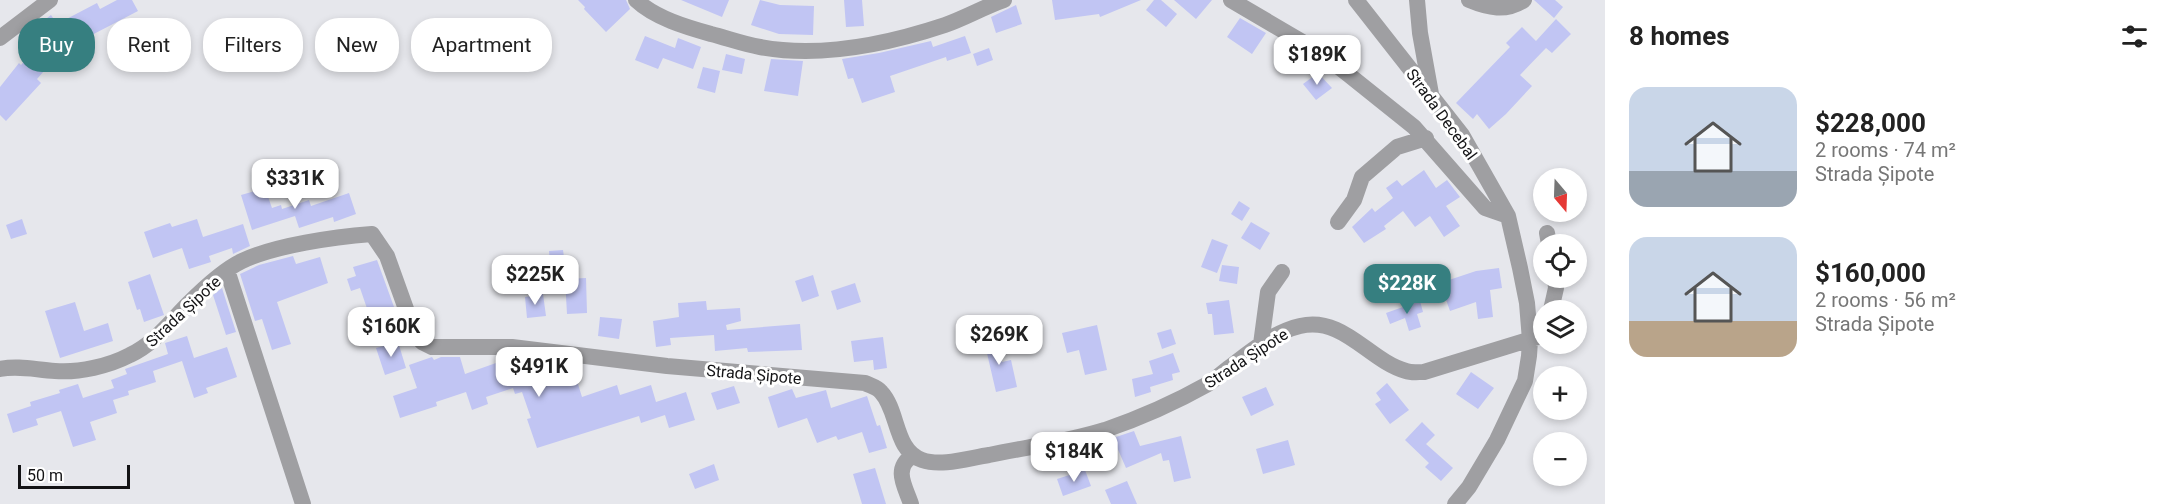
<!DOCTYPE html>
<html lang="en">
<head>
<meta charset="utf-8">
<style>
  :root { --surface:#fff; --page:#f2f2f2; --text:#222; --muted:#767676; --accent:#367f80 }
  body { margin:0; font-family:Roboto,sans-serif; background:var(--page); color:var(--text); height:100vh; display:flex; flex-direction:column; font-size:22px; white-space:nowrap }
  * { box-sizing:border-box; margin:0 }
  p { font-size:20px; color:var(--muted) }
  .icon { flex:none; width:33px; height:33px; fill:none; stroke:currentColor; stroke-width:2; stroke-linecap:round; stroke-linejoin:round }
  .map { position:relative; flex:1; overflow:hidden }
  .sheet { display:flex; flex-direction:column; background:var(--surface); width:570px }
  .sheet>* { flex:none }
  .top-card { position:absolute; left:18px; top:18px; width:570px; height:54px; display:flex; gap:12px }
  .needle { width:39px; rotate:161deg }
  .buttons { position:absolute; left:1533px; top:168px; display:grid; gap:12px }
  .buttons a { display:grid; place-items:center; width:54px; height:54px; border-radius:50%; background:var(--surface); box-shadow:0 3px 9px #0003; font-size:30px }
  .scale { position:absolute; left:18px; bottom:15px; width:112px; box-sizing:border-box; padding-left:6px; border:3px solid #131315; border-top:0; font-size:16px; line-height:21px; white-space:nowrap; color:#131315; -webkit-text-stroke:4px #fff; paint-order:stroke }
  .price { position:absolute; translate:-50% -51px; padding:0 14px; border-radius:12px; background:#fff; color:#222; font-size:20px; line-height:39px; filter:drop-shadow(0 2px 3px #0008) }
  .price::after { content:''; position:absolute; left:50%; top:36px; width:18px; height:14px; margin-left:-9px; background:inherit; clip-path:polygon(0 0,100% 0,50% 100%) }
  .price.current { background:var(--accent); color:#fff }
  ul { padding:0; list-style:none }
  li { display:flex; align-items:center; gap:18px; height:150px; padding:0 24px }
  li span { display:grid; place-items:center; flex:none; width:168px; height:120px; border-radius:18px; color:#555 }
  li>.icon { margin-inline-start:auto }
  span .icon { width:72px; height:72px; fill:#fffc; stroke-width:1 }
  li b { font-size:26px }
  h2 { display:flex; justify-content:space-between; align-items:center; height:72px; padding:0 24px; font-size:26px }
  .chip { padding:0 21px; border-radius:24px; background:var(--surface); box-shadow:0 3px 9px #0003; font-size:21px; line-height:54px }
  .chip.current { background:var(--accent); color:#fff }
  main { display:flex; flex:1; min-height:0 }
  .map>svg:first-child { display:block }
  .building { fill:#c1c5f3 }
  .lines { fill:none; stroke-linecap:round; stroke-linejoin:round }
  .street { stroke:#9f9fa2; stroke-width:16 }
  .labels { text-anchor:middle; stroke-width:6; stroke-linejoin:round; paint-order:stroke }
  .street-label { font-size:16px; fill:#131315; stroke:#fff }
</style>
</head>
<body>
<main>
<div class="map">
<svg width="1605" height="504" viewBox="0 0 1605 504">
  <rect width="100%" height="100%" fill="#e6e7ec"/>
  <!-- building -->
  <path class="building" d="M117 0H132L138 11 86 38 80 27 51 48 59 54 37 79 41 83 6 121 0 115V87L19 63 21 65 47 36 38 25 51 15 57 24 97 3 100 9Z
    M578 0H626L630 9 606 32 584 9 585 7Z
    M681 0H729L722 17Z
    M760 0 780 5 814 6 813 35 779 34 751 25Z
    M844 0H862L864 26 846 27Z
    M1052 0H1141L1100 17 1099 14 1055 20Z
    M1154 0H1161L1177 14 1166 27 1146 10Z
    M1174 0H1212L1196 19Z
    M1534 0H1555L1563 7 1554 18Z
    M1016 5 1022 24 996 33 991 17Z
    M1240 18 1266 33 1252 54 1227 37Z
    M1556 19 1571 34 1552 53 1546 48 1520 75 1532 86 1506 114 1489 129 1477 114 1473 119 1456 103 1510 47 1506 43 1522 27 1536 41Z
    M645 36 675 48 678 38 701 47 693 69 663 58 658 69 635 60Z
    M965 36 971 53 947 61 946 57 890 76 895 92 862 103 853 78 848 79 842 59 879 53 931 41 933 47Z
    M989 48 993 60 977 66 973 54Z
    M726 54 745 59 742 74 722 70Z
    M771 59 803 61 798 96 764 91Z
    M703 67 720 71 715 93 697 88Z
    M1318 73 1332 88 1316 100 1303 84Z
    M1424 170 1436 188 1447 180 1460 197 1446 206 1460 226 1444 237 1430 216 1415 227 1403 211 1384 226 1386 229 1364 243 1352 227 1372 208 1375 212 1393 198 1386 188 1397 180 1402 186Z
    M265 188 272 208 281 205 282 209 309 200 311 206 349 193 356 214 334 222 333 217 299 228 295 216 252 230 241 195Z
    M1239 201 1250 208 1242 221 1231 214Z
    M22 219 27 234 11 239 6 225Z
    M197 219 203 237 243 224 250 246 233 254 232 248 209 256 211 262 189 269 182 248 153 258 144 232 170 223 172 227Z
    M1251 222 1270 233 1260 250 1241 238Z
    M1212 239 1228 245 1217 273 1201 267Z
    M563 250 566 272 551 274 549 251Z
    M293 256 296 264 320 257 328 283 277 302 291 344 272 350 262 319 255 321 240 274 259 265Z
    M377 260 398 318 373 326 360 288 351 291 347 279 356 276 353 267Z
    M1222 265 1239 267 1237 284 1219 281Z
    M1499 268 1502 288 1490 290 1493 317 1478 319 1476 302 1450 311 1440 283 1476 271Z
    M150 274 164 315 144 322 140 309 137 310 128 282Z
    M813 275 819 296 802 302 795 281Z
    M586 278 587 313 567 314 565 279Z
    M855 283 861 302 837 310 831 291Z
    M222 288 236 332 226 335 213 295Z
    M543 294 546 316 527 318 525 297Z
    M1229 300 1234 333 1214 335 1212 314H1208L1206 303Z
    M706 301 707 310 740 308 741 321 726 325 727 330 800 324 802 350 748 352 747 348 715 351 714 335 670 338 671 345 656 347 653 321 679 317 678 303Z
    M1420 301 1423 312 1417 314 1421 327 1409 331 1405 318 1390 324 1386 313Z
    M75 302 84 331 108 323 113 341 60 358 45 311Z
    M600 317 622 319 619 339 598 336Z
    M1097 325 1107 370 1085 375 1079 350 1067 353 1062 333Z
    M1171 329 1176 344 1162 349 1157 333Z
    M994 333 1002 362 1011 360 1017 387 996 392 983 336Z
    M187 336 194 358 227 347 237 377 206 388 208 393 194 398 182 361 153 371 156 382 128 391 129 395 113 400 117 413 90 422 96 440 73 447 61 411 36 419 38 425 13 433 7 414 31 406 30 402 60 393 59 390 78 384 83 398 114 388 111 380 127 374 125 369 168 354 165 343Z
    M883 337 887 368 874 370 873 360 854 362 851 341Z
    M398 342 406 368 385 375 376 348Z
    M1173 353 1180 372 1172 374 1173 380 1150 387 1151 392 1135 397 1132 379 1153 374 1149 361Z
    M432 357 434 360 441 357H460L465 374 496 363 499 371 531 360 536 376 546 373 574 371 582 397 617 385 620 395 651 385 656 402 686 392 695 420 669 428 665 415 641 423 639 416 537 448 527 419 531 418 522 392 515 394 513 388 486 397 488 404 472 410 466 392 436 402 437 406 400 418 393 396 417 388 409 365Z
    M1471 372 1494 388 1478 409 1456 394Z
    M1387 383 1409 410 1390 424 1375 404 1381 400 1376 393Z
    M734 386 740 403 717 410 711 393Z
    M1266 387 1274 405 1251 416 1242 397Z
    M792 389 796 398 826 390 831 408 867 396 877 426 880 425 887 448 869 453 862 432 838 440 836 436 817 443 807 418 778 428 768 397Z
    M1422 422 1435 435 1426 444 1453 468 1441 481 1425 467 1429 463 1405 440Z
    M1134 431 1140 446 1181 436 1191 478 1174 482 1169 460 1163 461 1161 453 1126 468 1113 438Z
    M1288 440 1295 465 1263 474 1256 449Z
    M714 464 719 480 695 489 689 474Z
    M875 468 886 504H862L853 474Z
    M1085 470 1091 486 1063 496 1057 479Z
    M1127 481 1137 504H1111L1105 490Z"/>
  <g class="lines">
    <!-- street -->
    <path class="street" d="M636 0C655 18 686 27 711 34 727 38 743 44 760 47 819 58 888 44 945 25 965 18 984 7 1004 0
      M1231 0 1321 53 1349 75 1414 127 1485 208 1508 216
      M1356 0 1462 135 1508 216 1520 268 1527 303 1530 340 1529 356 1525 381 1497 440 1469 487 1455 504
      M1417 0 1420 33 1431 94
      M1469 0C1488 8 1506 12 1524 0
      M0 38 50 0
      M1338 222 1354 200 1362 177 1397 147 1426 138
      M1547 233 1549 244
      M227 270 303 504
      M1551 310 1556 288 1555 278
      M1261 344 1268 292 1282 272
      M0 369C19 365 36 370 55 371 79 373 109 366 130 355 155 343 169 323 188 304 203 289 223 270 242 261 276 245 334 237 372 234L387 256 415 334 422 342 432 347H512L667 366 865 383C871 386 877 387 881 392 899 411 894 450 922 460 941 467 969 458 989 455 1027 447 1067 442 1105 430 1140 418 1176 402 1208 384 1216 379 1223 372 1230 367 1251 351 1274 332 1300 326 1344 316 1368 360 1406 371 1411 373 1418 372 1424 372L1544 335
      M911 504C905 486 893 469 912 456"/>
  </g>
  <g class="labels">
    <!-- street labels -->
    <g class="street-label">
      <text transform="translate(1442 114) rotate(54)" y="6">Strada Decebal</text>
      <text transform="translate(183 311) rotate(-43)" y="6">Strada Șipote</text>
      <text transform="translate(1246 358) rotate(-33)" y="6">Strada Șipote</text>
      <text transform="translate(754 374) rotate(5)" y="6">Strada Șipote</text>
    </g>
  </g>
</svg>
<div class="buttons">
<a><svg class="needle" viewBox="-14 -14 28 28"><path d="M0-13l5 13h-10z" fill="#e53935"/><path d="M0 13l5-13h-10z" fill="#767676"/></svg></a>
<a><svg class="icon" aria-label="locate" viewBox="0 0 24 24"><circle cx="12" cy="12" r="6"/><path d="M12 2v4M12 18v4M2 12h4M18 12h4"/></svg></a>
<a><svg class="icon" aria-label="layers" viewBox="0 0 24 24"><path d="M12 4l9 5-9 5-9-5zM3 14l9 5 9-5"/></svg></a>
<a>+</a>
<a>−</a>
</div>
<div class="scale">50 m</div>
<b class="price" style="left:1317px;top:86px">$189K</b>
<b class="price" style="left:295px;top:210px">$331K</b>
<b class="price" style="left:535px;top:306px">$225K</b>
<b class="price current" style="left:1407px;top:315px">$228K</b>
<b class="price" style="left:391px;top:358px">$160K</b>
<b class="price" style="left:999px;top:366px">$269K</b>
<b class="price" style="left:539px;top:398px">$491K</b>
<b class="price" style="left:1074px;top:483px">$184K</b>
<div class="top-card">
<a class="chip current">Buy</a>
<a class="chip">Rent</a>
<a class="chip">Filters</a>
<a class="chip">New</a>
<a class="chip">Apartment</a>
</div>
</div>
<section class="sheet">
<h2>8 homes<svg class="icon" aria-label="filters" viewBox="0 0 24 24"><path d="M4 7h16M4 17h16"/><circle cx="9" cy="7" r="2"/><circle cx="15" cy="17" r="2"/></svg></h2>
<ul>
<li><span style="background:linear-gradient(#c9d6e8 70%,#9aa5b1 0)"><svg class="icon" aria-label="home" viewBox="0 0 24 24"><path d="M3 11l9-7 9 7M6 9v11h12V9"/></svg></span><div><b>$228,000</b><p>2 rooms · 74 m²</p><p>Strada Șipote</p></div></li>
<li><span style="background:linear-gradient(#c9d6e8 70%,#b9a48a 0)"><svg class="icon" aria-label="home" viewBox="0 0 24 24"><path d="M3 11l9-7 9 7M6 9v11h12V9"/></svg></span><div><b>$160,000</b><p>2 rooms · 56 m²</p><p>Strada Șipote</p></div></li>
</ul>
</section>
</main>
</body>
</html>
